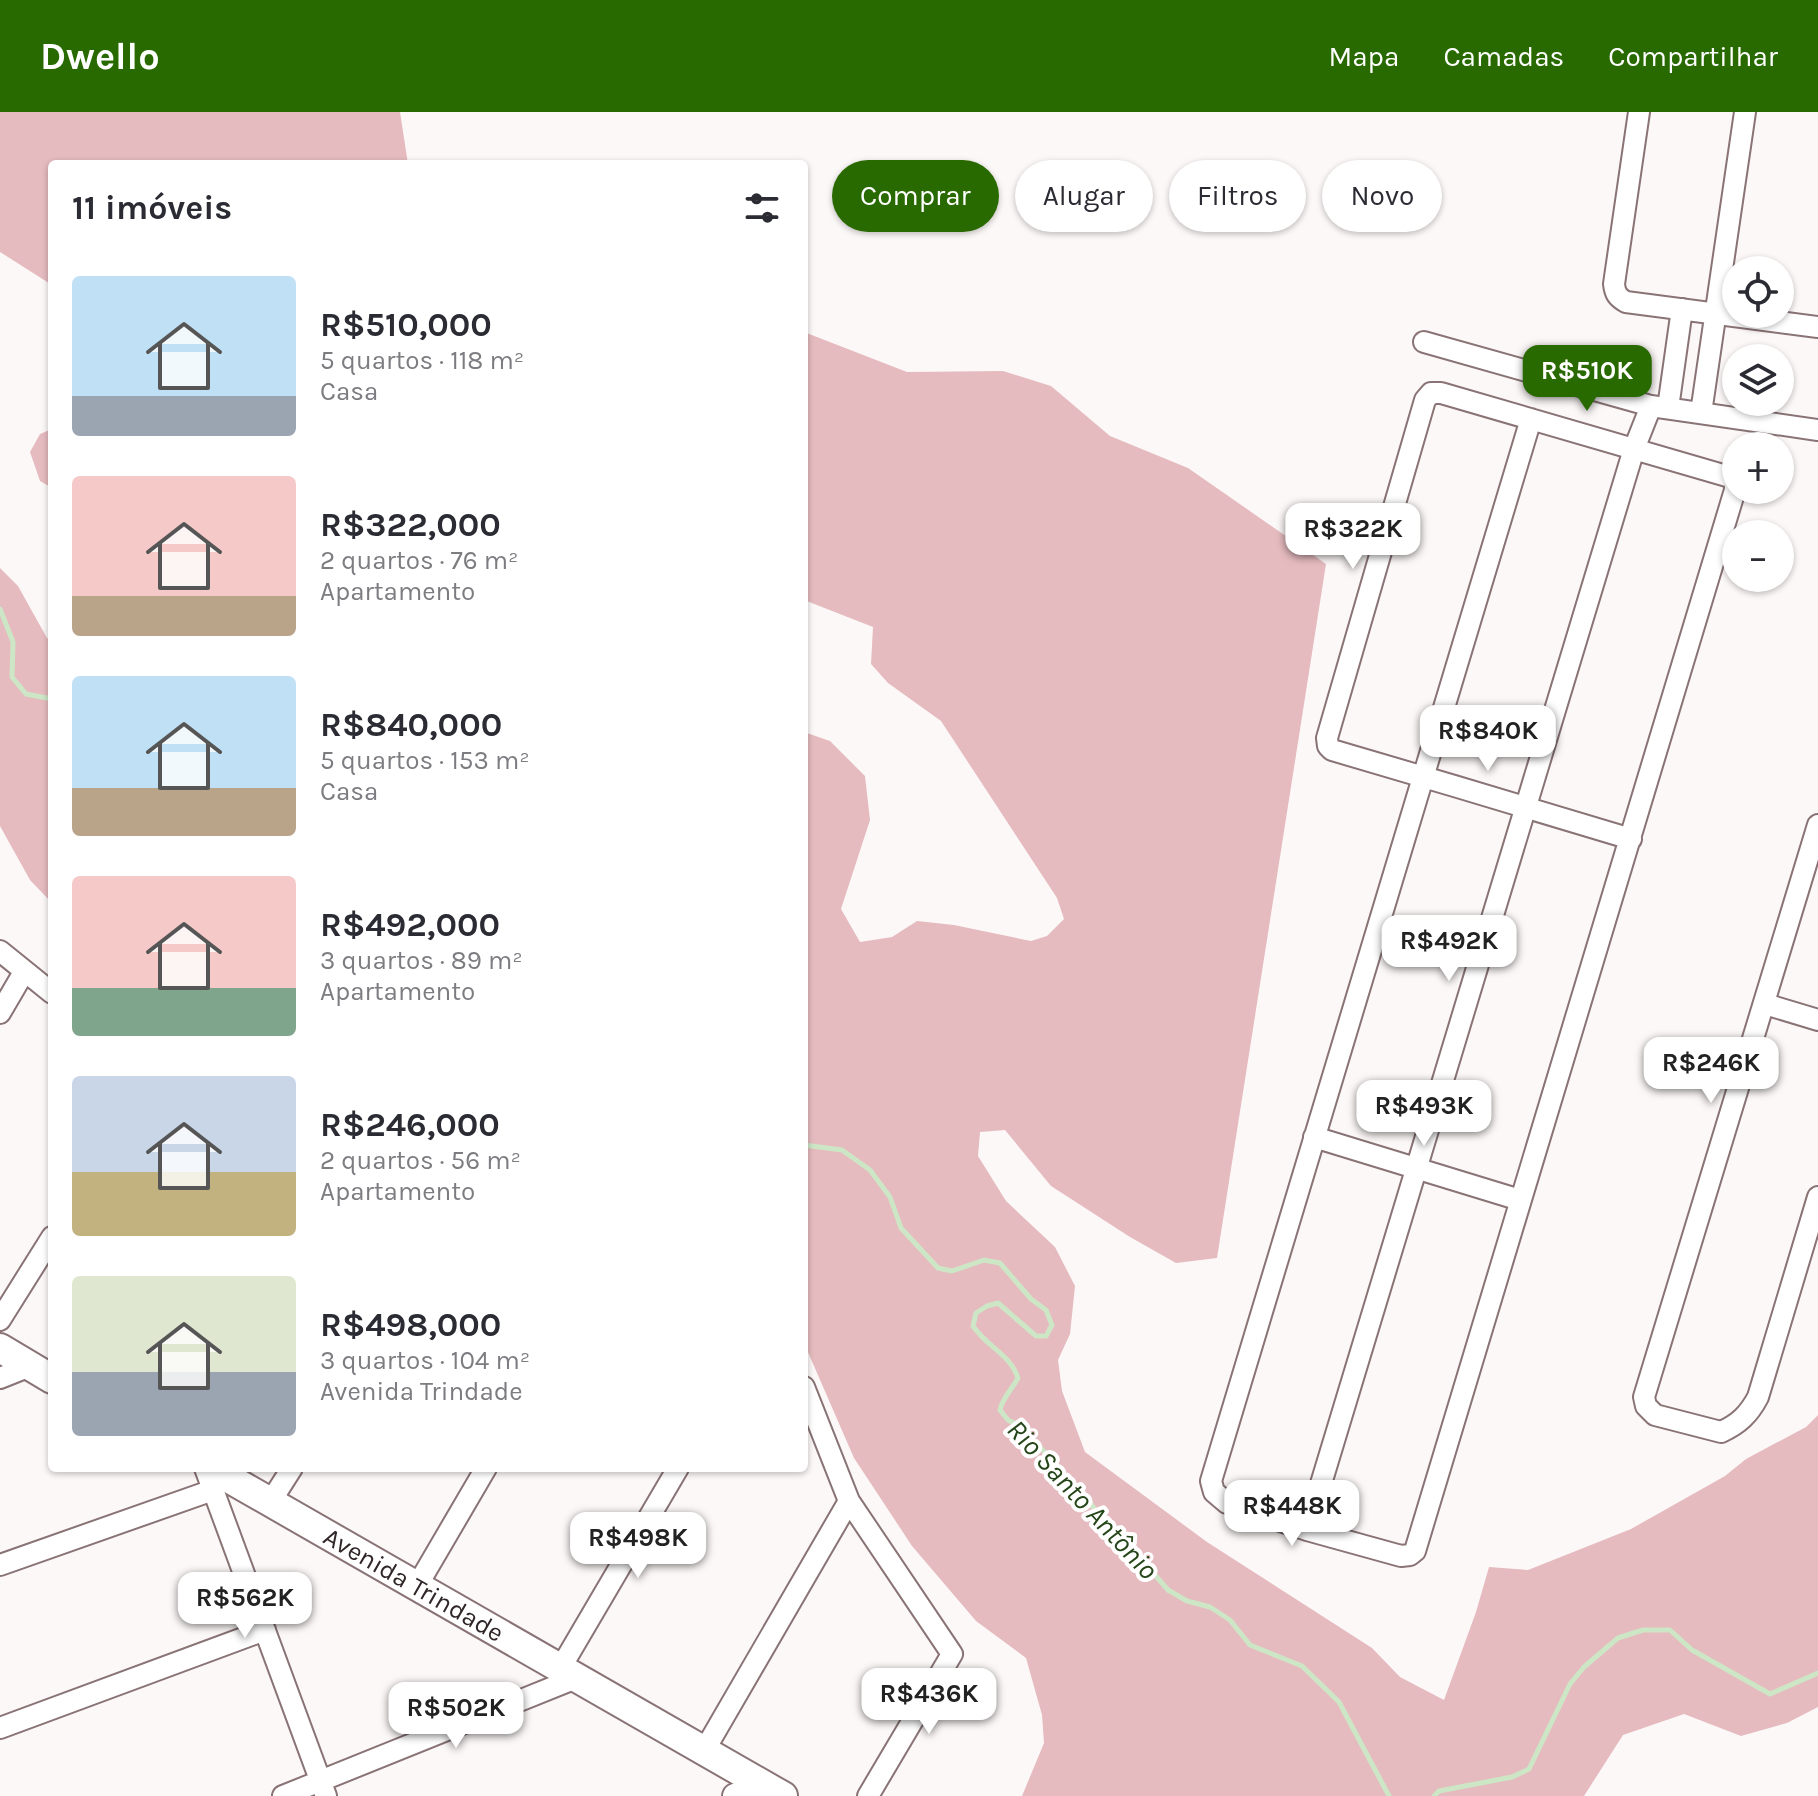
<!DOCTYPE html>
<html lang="pt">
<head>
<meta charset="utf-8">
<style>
  :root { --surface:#fff; --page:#f7f7f7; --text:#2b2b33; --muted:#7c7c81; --accent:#286a00 }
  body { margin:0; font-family:Karla,sans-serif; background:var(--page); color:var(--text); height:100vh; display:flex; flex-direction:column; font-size:30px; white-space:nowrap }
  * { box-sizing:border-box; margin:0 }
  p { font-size:26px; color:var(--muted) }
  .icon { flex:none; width:44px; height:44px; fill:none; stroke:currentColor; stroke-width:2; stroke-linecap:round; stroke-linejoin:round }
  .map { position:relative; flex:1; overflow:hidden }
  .panel { position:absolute; left:48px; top:48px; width:760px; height:1312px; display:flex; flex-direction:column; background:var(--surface); border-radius:8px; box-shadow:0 2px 6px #0004 }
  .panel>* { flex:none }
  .top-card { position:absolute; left:832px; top:48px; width:760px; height:72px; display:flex; gap:16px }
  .fabs { position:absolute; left:1722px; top:144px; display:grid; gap:16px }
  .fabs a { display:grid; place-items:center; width:72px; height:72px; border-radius:50%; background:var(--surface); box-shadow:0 2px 6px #0004; font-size:40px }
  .price { position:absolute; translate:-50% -68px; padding:0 18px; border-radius:16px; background:#fff; color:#222; font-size:26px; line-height:52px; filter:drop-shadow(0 2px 4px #0008) }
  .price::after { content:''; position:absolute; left:50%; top:48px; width:24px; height:18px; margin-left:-12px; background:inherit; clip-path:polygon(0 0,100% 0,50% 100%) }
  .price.on { background:var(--accent); color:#fff }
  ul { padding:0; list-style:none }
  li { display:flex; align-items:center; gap:24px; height:200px; padding:0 24px }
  li span { display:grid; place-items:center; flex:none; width:224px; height:160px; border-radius:8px; color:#555 }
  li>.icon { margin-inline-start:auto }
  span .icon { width:96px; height:96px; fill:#fffc; stroke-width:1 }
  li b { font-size:34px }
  h2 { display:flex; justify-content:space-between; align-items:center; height:96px; padding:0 24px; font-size:34px }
  .pill { padding:0 28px; border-radius:36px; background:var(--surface); box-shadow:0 2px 6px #0004; font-size:28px; line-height:72px }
  .pill.on { background:var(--accent); color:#fff }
  header { display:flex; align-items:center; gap:48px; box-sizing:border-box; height:112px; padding:0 40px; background:var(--accent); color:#fff }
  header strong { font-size:38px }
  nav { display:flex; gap:44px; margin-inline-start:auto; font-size:28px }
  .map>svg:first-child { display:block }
  .green { fill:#e5bbbf }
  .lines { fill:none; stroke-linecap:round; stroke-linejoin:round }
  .stream { stroke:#cde6c5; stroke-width:5 }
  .minor-casing { stroke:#897375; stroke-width:24 }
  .tertiary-casing { stroke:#897375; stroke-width:28 }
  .secondary-casing { stroke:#897375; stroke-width:32 }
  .minor { stroke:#fff; stroke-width:20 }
  .tertiary { stroke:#fff; stroke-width:24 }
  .secondary { stroke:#fff; stroke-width:28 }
  .labels { text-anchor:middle; stroke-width:8; stroke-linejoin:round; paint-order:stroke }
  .street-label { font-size:26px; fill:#302627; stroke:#fff }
  .water-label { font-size:28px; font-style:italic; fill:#244517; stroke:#fff }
</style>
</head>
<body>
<header>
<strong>Dwello</strong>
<nav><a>Mapa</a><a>Camadas</a><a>Compartilhar</a></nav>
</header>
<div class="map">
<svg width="1818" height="1684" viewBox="0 0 1818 1684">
  <rect width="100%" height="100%" fill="#fdf8f8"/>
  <!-- green -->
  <path class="green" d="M0 0H400L408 52H52V173L0 140Z
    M804 220 907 260 1003 259 1051 274 1110 324 1188 356 1326 452 1217 1146 1176 1151 1130 1125 1051 1074 1005 1018 980 1020 978 1044 1006 1089 1055 1135 1075 1174 1070 1222 1058 1248 1062 1279 1085 1340 1207 1430 1372 1536 1400 1565 1444 1588 1476 1500 1489 1455 1528 1458 1631 1417 1725 1364 1746 1347 1806 1315 1818 1303V1595L1787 1611 1741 1624 1684 1602 1623 1623 1584 1684H1022L1044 1631 1042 1603 1026 1546 976 1509 912 1434 854 1346 804 1231V620L830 629 865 664 870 708 841 797 860 830 892 825 917 809 954 813 1031 829 1047 824 1064 807 1057 786 941 609 888 571 871 552 873 515 804 488Z
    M52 317V376L40 369 30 340 40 322Z
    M0 456 18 474 47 526 52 529V791L30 768 0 714Z"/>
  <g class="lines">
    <!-- stream -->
    <path class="stream" d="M0 497 13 530 12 565 26 582 52 587
      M804 1033 842 1038 870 1058 890 1085 901 1116 938 1156 952 1159 984 1148 1000 1151 1031 1187 1046 1198 1052 1213 1046 1224H1036L998 1191 987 1194 976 1201 973 1214C988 1236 1010 1242 1018 1266 1012 1277 1002 1287 1000 1298L1008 1308 1020 1314 1049 1345 1061 1363 1087 1386 1101 1407 1121 1424 1168 1478 1187 1489 1210 1495 1230 1508 1250 1533 1302 1554 1339 1590 1389 1684
      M1434 1684 1439 1679 1512 1665 1529 1657 1570 1572 1584 1555 1618 1526 1643 1518H1670L1692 1538 1770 1582 1818 1561"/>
    <defs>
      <path id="minor" d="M1639 0 1614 172C1615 181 1617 185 1626 190L1818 215
        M1424 230 1651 294 1818 318
        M1668 296 1682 197
        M1701 301 1745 0
        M1531 307 1211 1369 1214 1380 1227 1391 1307 1418 1401 1444 1410 1443 1415 1439 1735 378V370L1730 365 1441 281H1431L1425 288 1327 626 1328 634 1332 638C1432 667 1531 697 1631 727
        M1818 713 1644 1285 1646 1294 1655 1303 1721 1320C1739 1312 1749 1302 1758 1285L1818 1085
        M0 839 52 881
        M1765 892 1818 908
        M0 901 24 860
        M1314 1025 1520 1088
        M0 1208 52 1125
        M0 1266 30 1254
        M804 1275 849 1389 952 1542 868 1684
        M205 1356 326 1684
        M271 1389 292 1356
        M1307 1418 1634 337 1651 294
        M0 1453 213 1378
        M417 1474 486 1356
        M560 1557 678 1356
        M0 1616 265 1518
        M704 1639 849 1389
        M283 1684 576 1566"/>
      <path id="tertiary" d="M735 1684 763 1673"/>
      <g id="secondary">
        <path d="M0 1236 52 1267"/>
        <path id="s1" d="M211 1356 783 1684"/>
      </g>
    </defs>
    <!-- minor casing -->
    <use href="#minor" class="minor-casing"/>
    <!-- tertiary casing -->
    <use href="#tertiary" class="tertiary-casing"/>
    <!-- secondary casing -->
    <use href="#secondary" class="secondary-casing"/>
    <!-- minor -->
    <use href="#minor" class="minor"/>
    <!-- tertiary -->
    <use href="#tertiary" class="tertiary"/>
    <!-- secondary -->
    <use href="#secondary" class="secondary"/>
  </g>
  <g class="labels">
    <!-- street labels -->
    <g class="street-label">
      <text dy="9" stroke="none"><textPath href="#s1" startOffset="234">Avenida Trindade</textPath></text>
    </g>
    <!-- water labels -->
    <g class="water-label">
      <text transform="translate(1083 1387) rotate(47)" y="10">Rio Santo Antônio</text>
    </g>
  </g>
</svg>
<div class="fabs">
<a><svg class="icon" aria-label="locate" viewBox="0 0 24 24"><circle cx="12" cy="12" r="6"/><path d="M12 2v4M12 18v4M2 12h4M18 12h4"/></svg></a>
<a><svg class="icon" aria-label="layers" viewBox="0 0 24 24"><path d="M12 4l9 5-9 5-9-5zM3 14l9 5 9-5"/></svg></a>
<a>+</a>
<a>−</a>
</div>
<b class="price on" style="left:1587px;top:301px">R$510K</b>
<b class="price" style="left:1353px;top:459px">R$322K</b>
<b class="price" style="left:1488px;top:661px">R$840K</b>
<b class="price" style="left:1449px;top:871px">R$492K</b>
<b class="price" style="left:1711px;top:993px">R$246K</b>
<b class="price" style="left:1424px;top:1036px">R$493K</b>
<b class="price" style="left:1292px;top:1436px">R$448K</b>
<b class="price" style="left:638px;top:1468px">R$498K</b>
<b class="price" style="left:245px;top:1528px">R$562K</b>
<b class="price" style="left:929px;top:1624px">R$436K</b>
<b class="price" style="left:456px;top:1638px">R$502K</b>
<div class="top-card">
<a class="pill on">Comprar</a>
<a class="pill">Alugar</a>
<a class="pill">Filtros</a>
<a class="pill">Novo</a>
</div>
<section class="panel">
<h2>11 imóveis<svg class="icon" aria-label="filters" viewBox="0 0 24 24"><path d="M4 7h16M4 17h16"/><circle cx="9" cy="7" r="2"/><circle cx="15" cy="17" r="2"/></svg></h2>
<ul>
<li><span style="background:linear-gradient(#bfe0f5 75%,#9aa5b1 0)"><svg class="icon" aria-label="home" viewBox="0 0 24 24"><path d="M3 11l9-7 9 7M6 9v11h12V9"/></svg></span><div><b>R$510,000</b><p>5 quartos · 118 m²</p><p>Casa</p></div></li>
<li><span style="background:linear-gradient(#f6c9c9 75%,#b9a48a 0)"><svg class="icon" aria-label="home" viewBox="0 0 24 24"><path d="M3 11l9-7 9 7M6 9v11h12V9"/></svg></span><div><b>R$322,000</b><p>2 quartos · 76 m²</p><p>Apartamento</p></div></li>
<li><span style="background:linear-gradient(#bfe0f5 70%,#b9a48a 0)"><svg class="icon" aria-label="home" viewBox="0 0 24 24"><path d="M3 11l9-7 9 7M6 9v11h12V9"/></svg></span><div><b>R$840,000</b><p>5 quartos · 153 m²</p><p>Casa</p></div></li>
<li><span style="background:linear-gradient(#f6c9c9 70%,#7fa58c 0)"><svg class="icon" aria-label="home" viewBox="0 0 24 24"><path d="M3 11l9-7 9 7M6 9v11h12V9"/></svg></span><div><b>R$492,000</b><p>3 quartos · 89 m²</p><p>Apartamento</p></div></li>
<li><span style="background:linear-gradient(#c9d6e8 60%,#c2b280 0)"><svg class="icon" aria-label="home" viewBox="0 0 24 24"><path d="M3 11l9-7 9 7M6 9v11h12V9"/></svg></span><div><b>R$246,000</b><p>2 quartos · 56 m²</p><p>Apartamento</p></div></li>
<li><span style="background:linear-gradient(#dfe7d0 60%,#9aa5b1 0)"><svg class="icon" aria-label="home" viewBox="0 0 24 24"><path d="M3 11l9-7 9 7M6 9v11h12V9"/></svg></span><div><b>R$498,000</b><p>3 quartos · 104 m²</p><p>Avenida Trindade</p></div></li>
</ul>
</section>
</div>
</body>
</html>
